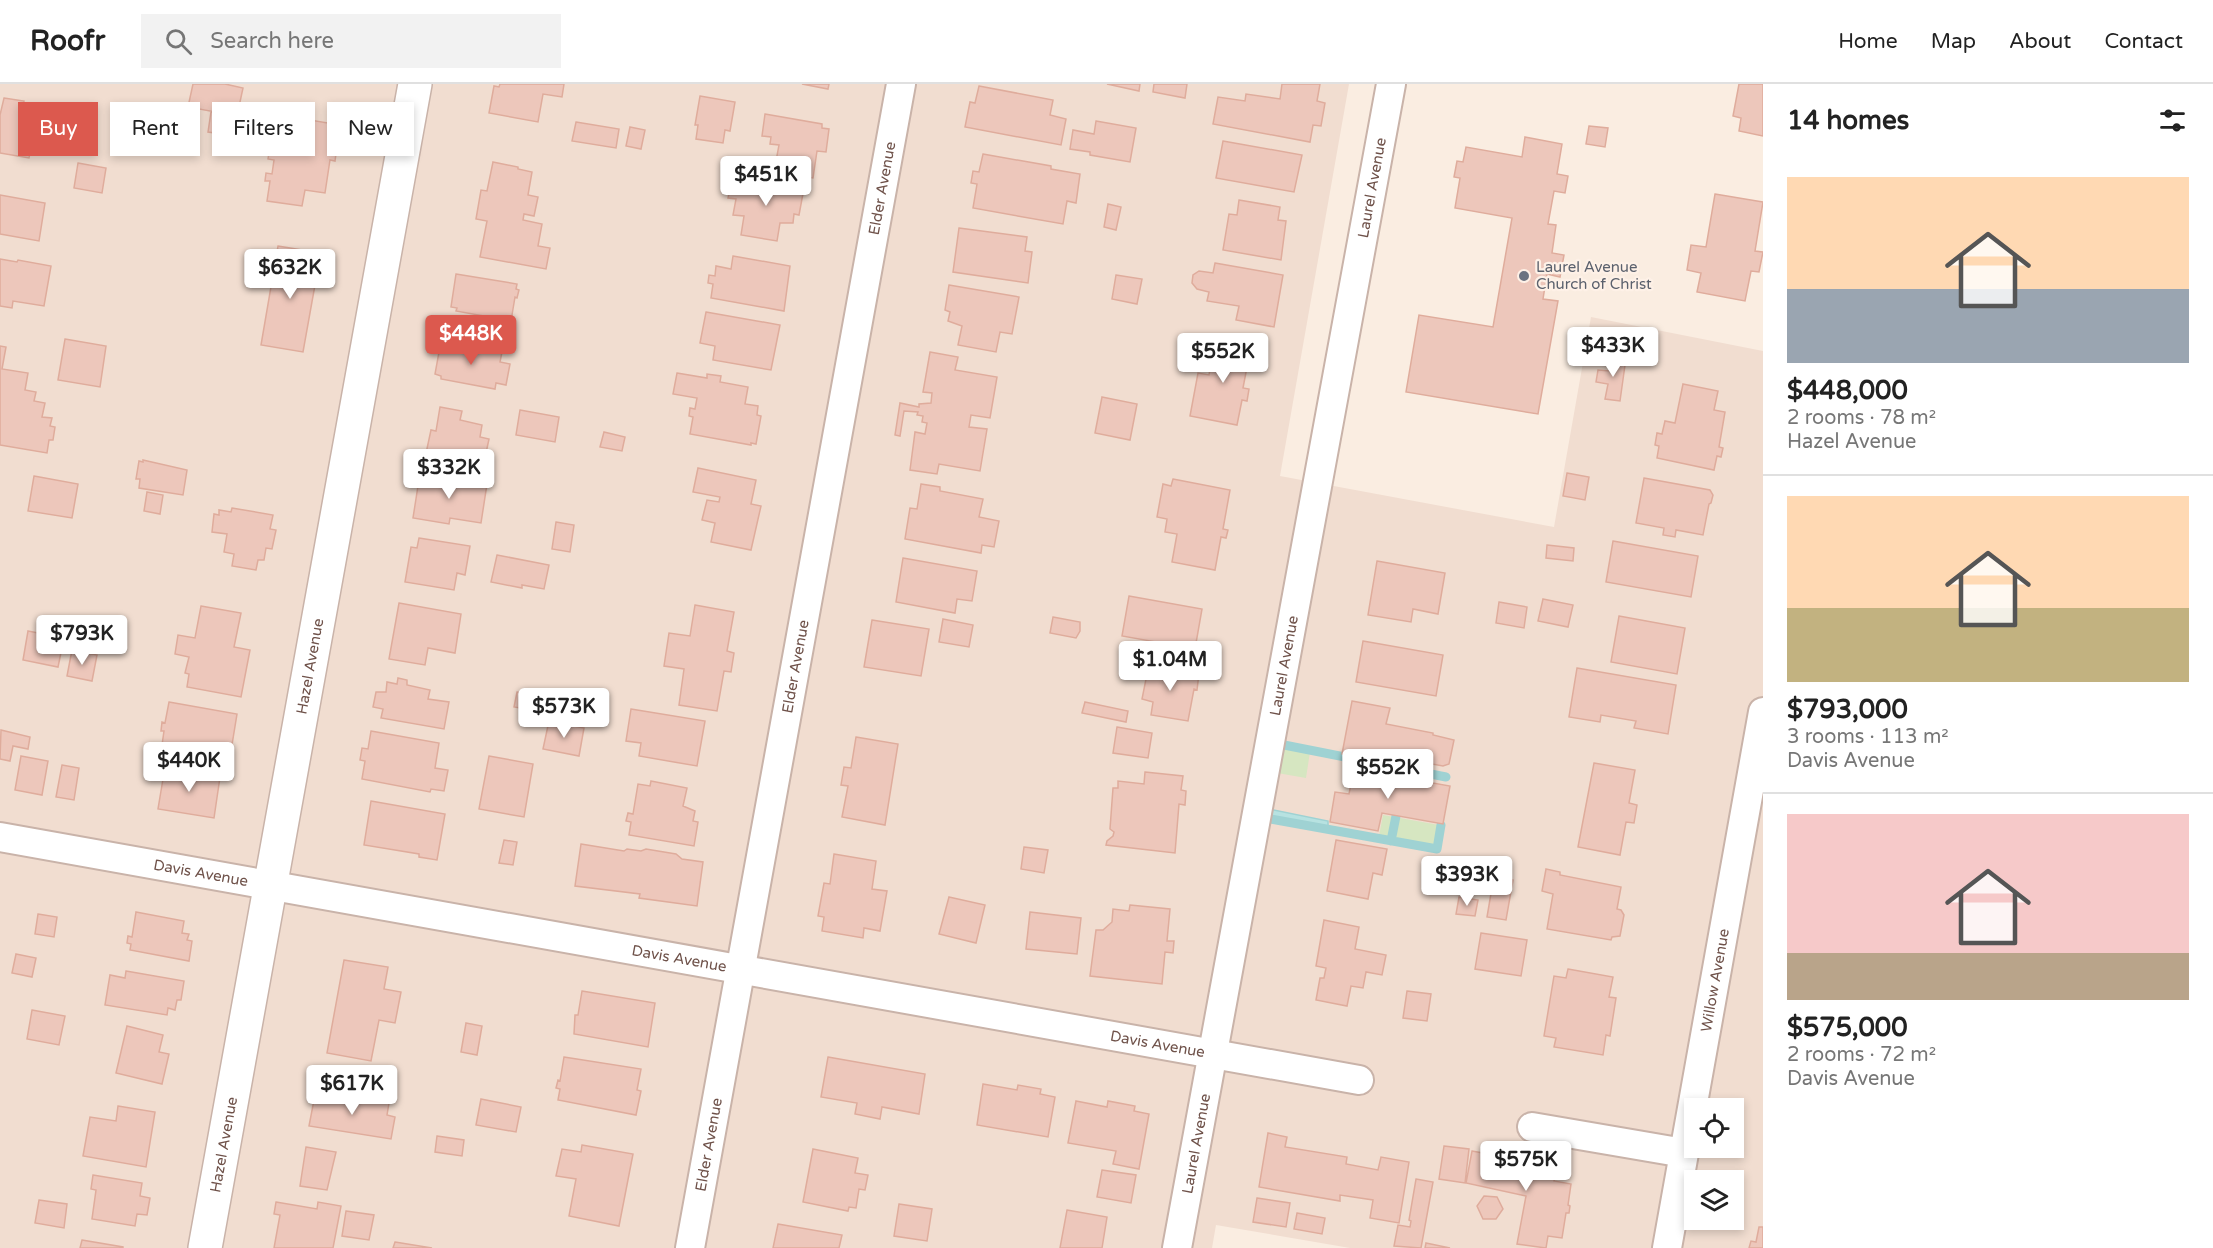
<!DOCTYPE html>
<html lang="en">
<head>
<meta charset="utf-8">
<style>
  :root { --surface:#fff; --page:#f2f2f2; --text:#222; --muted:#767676; --line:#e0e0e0; --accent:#dc594e }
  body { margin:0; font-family:"Varela Round",sans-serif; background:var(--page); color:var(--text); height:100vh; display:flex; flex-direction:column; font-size:22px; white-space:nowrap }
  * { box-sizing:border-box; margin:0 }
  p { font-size:20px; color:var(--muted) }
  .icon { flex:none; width:33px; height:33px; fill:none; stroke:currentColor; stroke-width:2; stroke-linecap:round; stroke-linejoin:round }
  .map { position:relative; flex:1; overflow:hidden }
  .details { display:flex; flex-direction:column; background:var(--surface); width:450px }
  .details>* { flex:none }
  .hud { position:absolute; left:18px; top:18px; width:570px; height:54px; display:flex; gap:12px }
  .buttons { position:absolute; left:1684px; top:1014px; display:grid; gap:12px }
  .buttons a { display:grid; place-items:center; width:60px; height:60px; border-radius:0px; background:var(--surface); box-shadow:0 3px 9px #0003; font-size:30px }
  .price { position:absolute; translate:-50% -51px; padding:0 14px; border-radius:6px; background:#fff; color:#222; font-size:20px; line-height:39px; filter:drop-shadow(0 2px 3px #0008) }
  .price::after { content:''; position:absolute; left:50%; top:36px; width:18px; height:14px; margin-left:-9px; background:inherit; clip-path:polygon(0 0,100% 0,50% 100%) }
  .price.on { background:var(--accent); color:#fff }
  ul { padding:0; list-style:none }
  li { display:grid; align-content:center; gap:12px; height:318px; padding:0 24px }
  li+li { border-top:2px solid var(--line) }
  li span { display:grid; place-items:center; height:186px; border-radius:0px; color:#555 }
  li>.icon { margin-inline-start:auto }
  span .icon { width:108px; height:108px; fill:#fffc; stroke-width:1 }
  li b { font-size:26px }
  h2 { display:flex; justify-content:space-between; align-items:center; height:72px; padding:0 24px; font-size:26px }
  .pill { padding:0 21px; border-radius:0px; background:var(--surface); box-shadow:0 3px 9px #0003; font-size:21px; line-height:54px }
  .pill.on { background:var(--accent); color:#fff }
  header { display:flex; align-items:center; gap:36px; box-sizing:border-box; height:84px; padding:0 30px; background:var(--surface); border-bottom:2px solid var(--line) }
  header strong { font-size:28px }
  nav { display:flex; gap:33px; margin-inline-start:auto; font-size:21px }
  .search { width:420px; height:54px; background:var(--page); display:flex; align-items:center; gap:15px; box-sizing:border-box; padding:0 21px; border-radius:0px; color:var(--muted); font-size:22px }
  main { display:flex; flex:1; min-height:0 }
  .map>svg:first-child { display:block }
  .residential { fill:#f1ddd0; fill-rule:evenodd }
  .green { fill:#d6e6c1 }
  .water { fill:#b7e2e1; stroke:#9fd2d3; stroke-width:1.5 }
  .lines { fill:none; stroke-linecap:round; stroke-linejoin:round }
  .stream { stroke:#9fd2d3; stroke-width:9 }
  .building { fill:#edc7bb; stroke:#dfac9c; stroke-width:1.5 }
  .minor-casing { stroke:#c9b3a9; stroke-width:32 }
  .tertiary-casing { stroke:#c9b3a9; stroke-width:36 }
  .minor { stroke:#fff; stroke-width:28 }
  .tertiary { stroke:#fff; stroke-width:33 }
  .worship-dot { fill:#6b7280; stroke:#fef1e7; stroke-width:2 }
  .labels { text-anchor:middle; stroke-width:4.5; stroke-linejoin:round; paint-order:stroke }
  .street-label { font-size:15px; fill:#6f524a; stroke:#fef1e7 }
  .worship-label { font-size:15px; fill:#5b616d; stroke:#fef1e7; text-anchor:start }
</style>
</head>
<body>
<header>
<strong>Roofr</strong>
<div class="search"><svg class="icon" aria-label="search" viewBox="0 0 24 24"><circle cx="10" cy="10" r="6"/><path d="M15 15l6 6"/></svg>Search here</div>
<nav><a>Home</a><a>Map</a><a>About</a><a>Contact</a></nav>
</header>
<main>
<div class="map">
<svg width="1763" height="1164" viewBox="0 0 1763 1164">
  <rect width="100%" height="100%" fill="#faede1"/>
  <!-- residential -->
  <path class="residential" d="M0 0H1349L1280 392 1554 443 1591 233 1763 267V1164H1350L1216 1141 1212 1164H0ZM1695 1024H1734V1064H1695ZM1695 1096H1734V1136H1695Z"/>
  <!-- green -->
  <path class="green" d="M1271 660 1310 668 1306 694 1266 687Z
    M1383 731 1439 741 1435 762 1379 752Z"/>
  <!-- water -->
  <path class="water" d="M1259 723 1328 737V743L1257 730Z"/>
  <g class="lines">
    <!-- stream -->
    <path class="stream" d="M1274 659 1446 693
      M1260 733 1437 765 1441 741
      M1391 757 1396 732"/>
  </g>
  <!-- building -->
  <path class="building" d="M193 0H225L243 4 237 32 188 23Z
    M500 0H564L562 13 543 10 538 38 489 29 494 2 499 3Z
    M802 0H829L828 5Z
    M1107 0H1140L1139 7Z
    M1154 0H1187L1185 14 1153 8Z
    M1282 0H1320L1317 17 1325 19 1321 42 1313 41 1310 58 1213 40 1218 13 1245 17 1246 10 1280 15Z
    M1739 0H1763V52L1739 47 1741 34 1733 32Z
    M979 2 1053 16 1050 31 1066 35 1061 61 965 43 970 18 975 19Z
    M700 12 735 18 730 47 725 46 723 59 696 55 698 41H695Z
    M4 14 24 17 22 25 53 31 51 42 60 43 58 55 48 54 46 67 31 64 29 74 0 69V31Z
    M211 28 225 30 222 50 208 48Z
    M765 30 822 40V44L829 45 826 68 817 67 813 94 774 88 779 61 770 60 771 53 762 52Z
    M298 34 340 41 335 77 330 76 325 109 305 106 302 122 267 117 270 97H265L266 89 272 90 274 76 268 75 271 57 294 61Z
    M1096 37 1136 44 1130 78 1090 71V68L1070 65 1073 46 1094 50Z
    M576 38 619 45 616 64 572 57Z
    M1589 42 1608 44 1605 63 1586 60Z
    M630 43 645 46 641 65 626 62Z
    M1525 53 1562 60 1557 90 1568 92 1565 109 1554 107 1548 140 1556 141 1552 169 1564 171 1560 193 1547 190 1543 215 1558 217 1538 330 1406 308 1419 231 1493 243 1512 134 1455 124 1460 94 1454 93 1457 77 1463 78 1466 63 1522 73Z
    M1223 57 1302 71 1294 108 1216 94Z
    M983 70 1051 82V85L1080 90 1076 119 1067 117 1063 140 973 124 977 100 971 99 973 87 979 88Z
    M493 78 518 83V85L532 88 528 111 538 113 534 132 524 130 523 136 542 140 538 162 550 164 546 185 480 173 487 137 476 135 481 106 487 107Z
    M78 79 106 84 102 109 74 104Z
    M739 94 804 104 799 131 794 130 793 139H780L777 157 741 151 744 132 733 131 736 115 728 114 730 105 737 107Z
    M1715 110 1763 118 1755 167 1763 168 1759 188 1751 187 1745 217 1697 208 1701 189 1687 186 1691 161 1706 163Z
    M0 111 45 119 39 157 0 150Z
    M1239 116 1280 123 1278 136 1286 137 1281 176 1223 166 1229 130 1237 131Z
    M1108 120 1121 123 1116 146 1104 143Z
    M959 144 1027 153 1025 167 1032 168 1028 199 953 188Z
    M278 162 315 168 309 200 315 201 303 268 261 261Z
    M733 172 790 182 784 227 711 214 713 200 708 199 709 191 715 192 716 182 731 185Z
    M0 175 17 178 18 176 51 182 44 222 13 217 12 224 0 222Z
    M1215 179 1283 191 1274 243 1236 236 1239 222 1207 217 1209 208 1197 205 1192 199 1193 191 1199 187 1213 189Z
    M456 190 517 200 516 205 519 206 517 214 515 213 511 237 456 227 457 224 451 223Z
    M1116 191 1142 195 1137 220 1112 215Z
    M949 201 1019 213 1012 250 1000 248 996 268 958 261 962 242 948 237 950 228 945 226Z
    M706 228 780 241 771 286 713 276 715 262 700 259Z
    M65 255 106 262 100 303 58 296Z
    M1215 255 1251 262 1243 304 1249 305 1247 317 1242 316 1237 341 1190 332 1198 289 1209 291Z
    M441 257 502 268 500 278 510 280 506 301 496 299 495 305 441 295V292L435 290Z
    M0 262 6 263 2 285 28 289 25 306 36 308 34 317 45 319 42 333 52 334 50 342 55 343 53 356H49L47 369 0 361Z
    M930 268 958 273 955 286 997 293 990 334 971 331 969 343 987 345 980 387 939 380 937 390 910 386 915 348 925 350 927 339 922 338 923 332 917 331 918 328 904 327 900 352 895 351 900 319 919 323V320L931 319 932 309 923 308Z
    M1612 272 1626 274 1620 317 1605 315 1608 300 1596 298 1598 286 1610 287Z
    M677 289 707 294V290L721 292 720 298 748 303 745 320 758 322 757 331 761 332 756 360 751 359V361L690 350 693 333 689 332 690 324 695 325 697 314 673 310Z
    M1683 300 1718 307 1714 326 1725 328 1719 363 1723 364 1721 373 1717 372 1714 386 1657 374 1659 362 1655 361 1657 349 1662 350 1665 337 1675 339Z
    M1102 313 1137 320 1130 356 1095 349Z
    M440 323 462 327 460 336 482 341 480 353 489 355 486 369 491 370 489 384 478 382 481 368 477 367 474 384 425 374 431 346 436 347Z
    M520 326 559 333 555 358 516 351Z
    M604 348 625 353 622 367 600 363Z
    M143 376 187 386 183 411 139 404 140 395H136L139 377 143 378Z
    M698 384 756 396 751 420 761 422 751 466 711 458 715 439 702 436 707 416 719 418 720 413 693 408Z
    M420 389 487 400 481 439 450 434 449 440 413 434Z
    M1567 389 1589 393 1585 416 1563 412Z
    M34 392 78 400 72 434 28 427Z
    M1644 394 1710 406 1713 411 1711 419 1709 420 1703 451 1676 446 1675 453 1663 451 1664 444 1636 439Z
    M1173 395 1230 406 1223 445 1228 446 1226 454 1221 453 1215 486 1172 478 1177 450 1165 448 1167 435 1157 433 1163 400 1171 402Z
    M921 400 940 403V407L983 415 979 433 999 437 994 463 982 461 981 469 905 455 910 424 917 425Z
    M147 408 163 411 160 430 144 427Z
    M232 424 273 431 270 445 276 446 272 465 266 464 264 476H258L256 486 232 482 234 470 224 468 227 450 212 448 214 430 219 431V426L231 428Z
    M556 438 574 441 570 468 552 465Z
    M419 454 470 462 465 491 457 489 454 506 405 498 411 463 417 464Z
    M1613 457 1698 472 1691 513 1606 498Z
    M1547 461 1574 464 1573 477 1546 474Z
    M497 471 549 481 544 505 522 501V504L491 498Z
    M903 474 977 487 972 517 957 515 955 529 896 518Z
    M1377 477 1445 489 1438 530 1413 525 1411 538 1368 531Z
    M1129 512 1202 525 1195 565 1122 552Z
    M1543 515 1573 521 1568 543 1538 537Z
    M1499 518 1527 523 1524 544 1496 539Z
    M399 519 461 530 455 569 428 564 425 581 389 575Z
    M695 521 734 528 727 567 734 569 731 588 724 587 717 627 679 621 684 585 664 582 669 549 690 552Z
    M201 522 241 529 234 563 250 566 241 613 187 603 189 590 185 589 189 573 175 570 178 551 195 554Z
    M1619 532 1685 544 1677 590 1611 578Z
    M1053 533 1080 538V547L1076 554 1050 549Z
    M943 535 973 541 969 563 939 558Z
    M872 536 929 545 921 592 864 583Z
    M28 547 64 554 58 583 23 576Z
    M1363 557 1443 571 1436 612 1356 598Z
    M72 566 97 571 92 597 67 592Z
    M1149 580 1199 589 1197 606 1194 605 1188 637 1151 631 1153 618 1142 615Z
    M1577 584 1676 601 1668 650 1634 644 1636 637 1601 631 1600 638 1569 633Z
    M398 594 407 596V601L430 606 428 615 449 618 444 645 381 634 383 625 373 623 376 608H386L387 598 397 600Z
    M517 608 540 612 537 627 514 623Z
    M1352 617 1390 624 1386 640 1433 649V651L1454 656 1449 680 1443 682 1427 679 1425 686 1342 670Z
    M169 618 237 630 229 679 161 668 164 647H161L162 638 165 639Z
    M1085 618 1128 627 1126 638 1082 629Z
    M631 625 705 637 697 682 639 672 641 659 626 657Z
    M549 637 584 644 579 672 543 665Z
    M1117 643 1152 649 1148 674 1113 669Z
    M1 646 30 653 28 665 13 662 10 677 0 675Z
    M371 647 439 659 435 684 448 686 444 707 431 705 430 708 362 695 365 677 360 676 362 664 368 665Z
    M856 653 898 660 885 741 842 733 848 702 841 701 844 683 851 684Z
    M21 672 48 677 42 711 15 706Z
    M489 672 533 680 524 733 479 725Z
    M1594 679 1635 686 1629 719 1637 721 1634 739 1626 738 1620 771 1578 763Z
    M62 681 79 684 74 716 56 713Z
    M165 683 220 693 214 734 158 725Z
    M1354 685 1450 702 1443 740 1382 729 1378 747 1330 738 1335 708 1349 710Z
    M1145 688 1183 692 1181 706 1186 707 1185 721 1179 720 1175 769 1106 761 1107 757 1113 752 1114 748 1110 745 1113 704H1118V697L1144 700Z
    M651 697 687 704 683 722 695 727 693 737 698 738 694 762 629 751 631 738 626 737 628 729 633 730 638 700 650 702Z
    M371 717 445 730 437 776 419 773V770L364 761Z
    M504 756 517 758 513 781 499 779Z
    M1336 756 1387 765 1382 791 1373 789 1368 815 1327 807Z
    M581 760 624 767 627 765 641 767 646 765 676 770 682 775 703 778 697 822 639 814 640 810 575 802Z
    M1024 763 1048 766 1044 789 1021 785Z
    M834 770 876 777 872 805 887 807 880 847 864 844 863 854 822 847 824 833 818 832 824 799 830 800Z
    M1546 785 1560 788V791L1621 803 1617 825 1621 826 1624 831 1620 852 1612 853 1611 856 1547 845 1553 810 1542 807Z
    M1494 792 1513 796 1506 836 1487 833Z
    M949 813 985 821 976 859 939 850Z
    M1459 813 1478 816 1475 832 1456 830Z
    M1130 821 1170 825 1167 857H1174L1173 869 1165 868 1162 900 1090 892 1096 846H1103L1112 838 1113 825 1129 827Z
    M136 828 184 837 182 849 189 850 187 856 192 857 189 877 130 866 131 860 127 859 128 852 132 853Z
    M1030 828 1081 834 1077 870 1026 865Z
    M38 830 57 833 54 853 35 850Z
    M1324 836 1359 843 1355 865 1386 871 1382 891 1366 888 1363 904 1351 902 1347 922 1316 916 1320 894H1324L1326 884 1316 882Z
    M1481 849 1527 856 1521 892 1475 885Z
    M16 870 36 874 32 893 12 889Z
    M344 876 388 883 384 905 401 908 395 939 379 936 371 977 327 969Z
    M1568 885 1613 893 1609 913 1616 914 1610 952 1606 951 1603 971 1554 963 1556 954 1544 952 1554 892 1566 894Z
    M126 887 184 897 181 916H177L175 926 168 924 167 931 105 921 110 891 125 894Z
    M582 907 655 919 648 963 574 950 575 931H578Z
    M1407 907 1431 910 1427 937 1403 934Z
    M32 926 65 932 59 961 27 955Z
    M466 939 482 942 477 971 461 968Z
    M127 942 163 951 159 968 169 970 162 1000 116 989Z
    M564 973 641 985 637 1006 641 1007 636 1031 558 1016 560 1005 556 1004 558 996 560 997Z
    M828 973 925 990 919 1030 882 1023 880 1035 855 1030 857 1019 821 1013Z
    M983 1000 1017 1006 1018 1001 1041 1005 1040 1010 1055 1013 1048 1053 977 1041Z
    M320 1008 389 1019 387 1031 395 1033 391 1055 309 1042 314 1016 318 1017Z
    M481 1015 521 1023 516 1048 476 1041Z
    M1076 1017 1107 1023 1108 1017 1135 1022 1134 1027 1149 1030 1139 1085 1113 1080 1116 1067 1068 1059Z
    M118 1022 155 1028 146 1083 83 1072 90 1033 116 1037Z
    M1268 1049 1287 1053 1285 1063 1347 1073 1346 1080 1378 1086 1381 1073 1409 1078 1399 1139 1370 1134 1373 1116 1340 1111V1117L1259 1103Z
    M437 1052 464 1056 462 1072 435 1068Z
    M582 1061 633 1070 619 1142 569 1132 576 1095 556 1092 562 1065 581 1068Z
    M1444 1062 1469 1065 1465 1099 1439 1095Z
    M306 1063 336 1068 327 1106 300 1102Z
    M813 1065 858 1074 855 1089 868 1091 865 1106 859 1105 856 1124 849 1123 848 1127 803 1118Z
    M1472 1067 1510 1074V1071L1516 1072 1517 1068 1536 1072 1535 1077 1557 1080 1554 1097 1571 1100 1568 1121 1570 1122 1569 1129H1566L1562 1154 1548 1152 1546 1164 1517 1160 1526 1112 1466 1099Z
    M1102 1086 1136 1091 1131 1119 1097 1113Z
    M93 1091 142 1099 140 1112 150 1114 147 1131 137 1130 135 1142 92 1135 96 1106 91 1105Z
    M1416 1095 1433 1098 1421 1164 1394 1162 1398 1141 1410 1143 1411 1137 1409 1136Z
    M1484 1112 1497 1113 1503 1125 1496 1135H1483L1477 1122Z
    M1257 1114 1290 1119 1286 1143 1253 1138Z
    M39 1116 67 1120 64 1144 35 1139Z
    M276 1118 317 1125 318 1118 341 1122 333 1164H274L280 1131 274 1130Z
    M899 1120 932 1125 927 1157 894 1152Z
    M1067 1126 1107 1133 1102 1164H1060Z
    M346 1127 374 1131 369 1156 342 1152Z
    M1297 1129 1325 1134 1322 1150 1294 1145Z
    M778 1140 842 1151 839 1164H773Z
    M1759 1143H1763V1164H1749L1751 1157 1756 1158Z
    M82 1156 123 1163V1164H80Z
    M395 1158 432 1164H393Z
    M1426 1159 1450 1164H1425Z"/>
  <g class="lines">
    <defs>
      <g id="minor">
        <path id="s1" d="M0 753 1359 996"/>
        <path d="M1532 1043 1684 1069"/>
        <path id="s2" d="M690 1164 901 0"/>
        <path id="s3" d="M1177 1164 1391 0"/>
        <path id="s4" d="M1667 1164 1763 628"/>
      </g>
      <g id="tertiary">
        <path id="s5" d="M205 1164 415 0"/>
      </g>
    </defs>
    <!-- minor casing -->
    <use href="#minor" class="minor-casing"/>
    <!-- tertiary casing -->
    <use href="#tertiary" class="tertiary-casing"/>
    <!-- minor -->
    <use href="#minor" class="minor"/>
    <!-- tertiary -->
    <use href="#tertiary" class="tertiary"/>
  </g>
  <!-- markers -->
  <circle class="worship-dot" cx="1524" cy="192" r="6"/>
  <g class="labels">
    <!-- street labels -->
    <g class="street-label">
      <text dy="5" stroke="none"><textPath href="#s2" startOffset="1077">Elder Avenue</textPath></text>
      <text dy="5" stroke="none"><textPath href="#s3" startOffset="1078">Laurel Avenue</textPath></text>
      <text dy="5" stroke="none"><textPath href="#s5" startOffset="591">Hazel Avenue</textPath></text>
      <text dy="5" stroke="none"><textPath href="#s2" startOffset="591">Elder Avenue</textPath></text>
      <text dy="5" stroke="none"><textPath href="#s3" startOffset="592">Laurel Avenue</textPath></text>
      <text dy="5" stroke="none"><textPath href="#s1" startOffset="204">Davis Avenue</textPath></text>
      <text dy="5" stroke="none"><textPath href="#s1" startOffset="690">Davis Avenue</textPath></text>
      <text dy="5" stroke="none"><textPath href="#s4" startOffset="272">Willow Avenue</textPath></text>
      <text dy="5" stroke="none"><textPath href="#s1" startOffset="1176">Davis Avenue</textPath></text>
      <text dy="5" stroke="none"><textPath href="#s5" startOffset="105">Hazel Avenue</textPath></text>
      <text dy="5" stroke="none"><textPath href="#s2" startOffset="105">Elder Avenue</textPath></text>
      <text dy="5" stroke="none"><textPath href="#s3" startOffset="106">Laurel Avenue</textPath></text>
    </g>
    <!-- worship labels -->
    <g class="worship-label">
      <text x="1536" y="188">Laurel Avenue<tspan x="1536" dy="17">Church of Christ</tspan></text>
    </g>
  </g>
</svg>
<div class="buttons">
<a><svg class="icon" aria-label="locate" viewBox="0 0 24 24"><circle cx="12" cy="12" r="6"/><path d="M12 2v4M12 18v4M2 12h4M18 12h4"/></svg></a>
<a><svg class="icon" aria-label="layers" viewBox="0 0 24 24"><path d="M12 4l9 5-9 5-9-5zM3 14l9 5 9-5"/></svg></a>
</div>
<b class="price" style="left:766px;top:123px">$451K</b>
<b class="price" style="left:290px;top:216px">$632K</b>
<b class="price on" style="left:471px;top:282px">$448K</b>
<b class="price" style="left:1613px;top:294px">$433K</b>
<b class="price" style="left:1223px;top:300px">$552K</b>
<b class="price" style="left:449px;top:416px">$332K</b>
<b class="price" style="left:82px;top:582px">$793K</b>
<b class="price" style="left:1170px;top:608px">$1.04M</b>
<b class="price" style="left:564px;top:655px">$573K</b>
<b class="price" style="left:189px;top:709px">$440K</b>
<b class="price" style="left:1388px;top:716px">$552K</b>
<b class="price" style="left:1467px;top:823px">$393K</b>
<b class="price" style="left:352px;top:1032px">$617K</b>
<b class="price" style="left:1526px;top:1108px">$575K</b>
<div class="hud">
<a class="pill on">Buy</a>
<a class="pill">Rent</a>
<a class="pill">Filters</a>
<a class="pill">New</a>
</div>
</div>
<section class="details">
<h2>14 homes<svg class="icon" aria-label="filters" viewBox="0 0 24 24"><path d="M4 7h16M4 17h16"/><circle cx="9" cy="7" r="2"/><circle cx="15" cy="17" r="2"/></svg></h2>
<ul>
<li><span style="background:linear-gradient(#ffd9b3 60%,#9aa5b1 0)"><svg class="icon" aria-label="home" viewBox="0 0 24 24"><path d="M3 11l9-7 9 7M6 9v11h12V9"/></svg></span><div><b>$448,000</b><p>2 rooms · 78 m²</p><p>Hazel Avenue</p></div></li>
<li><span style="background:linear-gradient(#ffd9b3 60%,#c2b280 0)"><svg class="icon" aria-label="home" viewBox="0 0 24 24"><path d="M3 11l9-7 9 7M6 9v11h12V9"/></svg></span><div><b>$793,000</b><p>3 rooms · 113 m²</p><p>Davis Avenue</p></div></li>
<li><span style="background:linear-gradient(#f6c9c9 75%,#b9a48a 0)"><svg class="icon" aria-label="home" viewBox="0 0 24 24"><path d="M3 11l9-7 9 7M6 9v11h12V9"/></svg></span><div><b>$575,000</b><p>2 rooms · 72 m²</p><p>Davis Avenue</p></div></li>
</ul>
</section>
</main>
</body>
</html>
